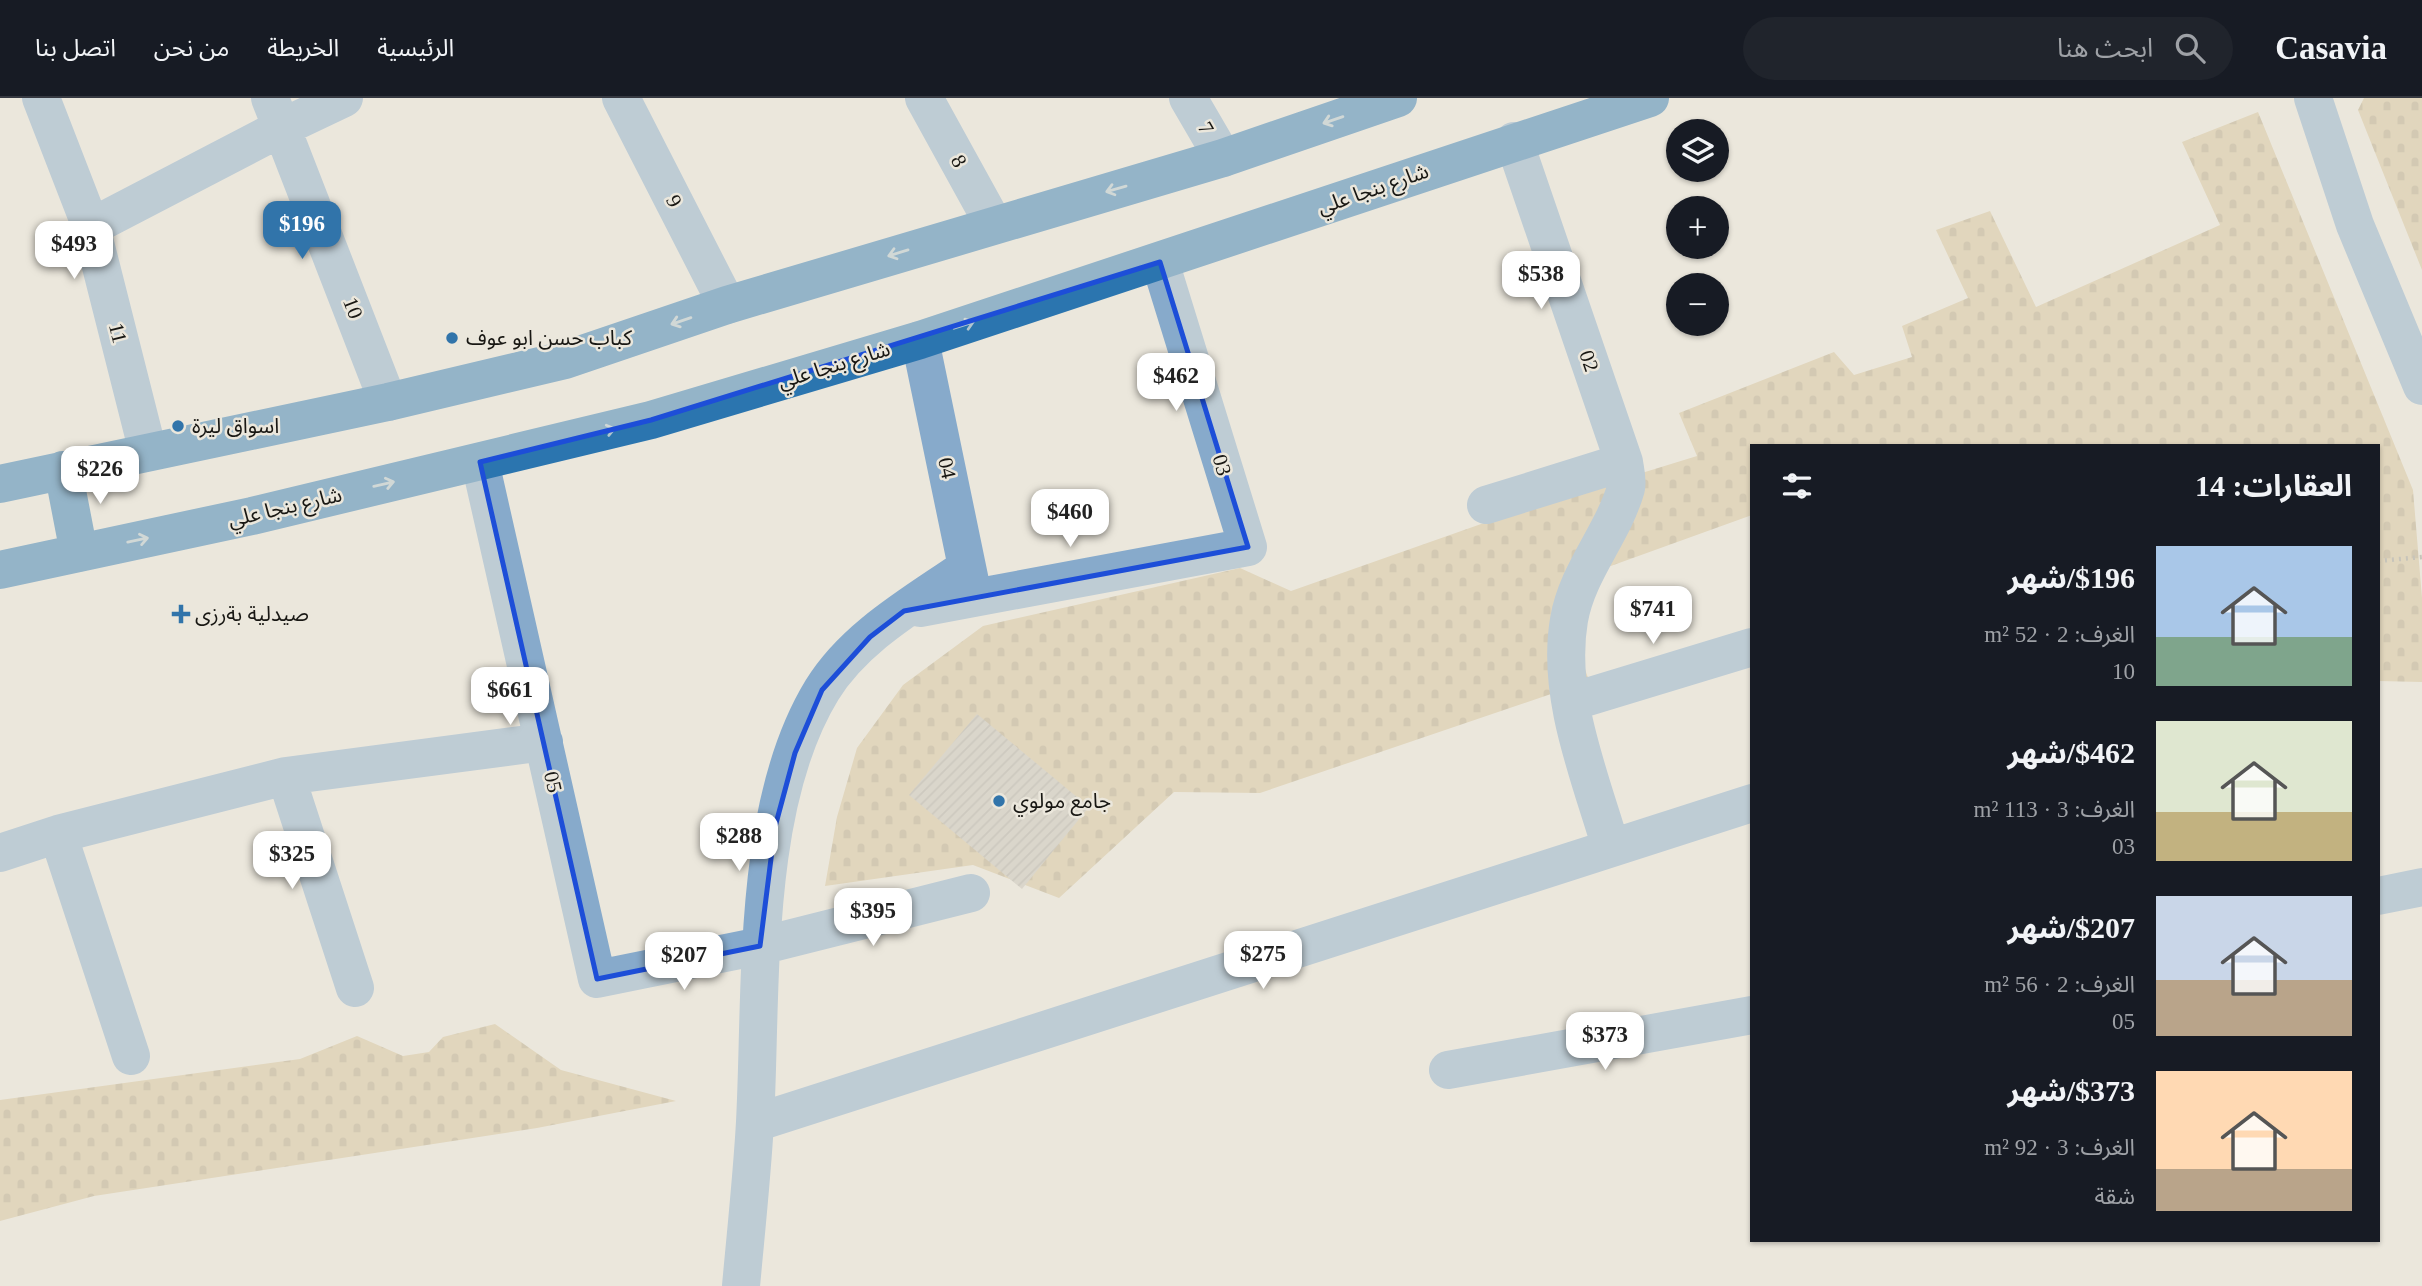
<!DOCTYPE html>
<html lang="ar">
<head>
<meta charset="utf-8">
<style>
  :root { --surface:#171b24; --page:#20242c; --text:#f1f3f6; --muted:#9ea1a6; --line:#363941; --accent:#3174aa }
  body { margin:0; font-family:"Times New Roman","Noto Sans Arabic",serif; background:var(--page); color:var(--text); direction:rtl; height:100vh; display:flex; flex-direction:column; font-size:26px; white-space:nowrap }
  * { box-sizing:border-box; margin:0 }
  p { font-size:23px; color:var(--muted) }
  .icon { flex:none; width:38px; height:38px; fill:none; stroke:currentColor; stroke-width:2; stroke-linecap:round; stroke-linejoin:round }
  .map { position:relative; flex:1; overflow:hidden; direction:ltr }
  .panel { position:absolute; left:1750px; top:346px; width:630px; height:798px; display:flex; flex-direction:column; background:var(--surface); border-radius:0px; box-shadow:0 2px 5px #0004; direction:rtl }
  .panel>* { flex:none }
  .fabs { position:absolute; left:1666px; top:21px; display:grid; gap:14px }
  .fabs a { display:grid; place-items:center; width:63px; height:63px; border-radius:50%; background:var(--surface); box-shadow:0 2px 5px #0004; font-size:35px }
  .price { position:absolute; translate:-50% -60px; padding:0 16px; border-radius:14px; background:#fff; color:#222; font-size:23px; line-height:46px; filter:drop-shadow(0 2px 4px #0008) }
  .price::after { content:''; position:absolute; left:50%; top:42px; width:21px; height:16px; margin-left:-10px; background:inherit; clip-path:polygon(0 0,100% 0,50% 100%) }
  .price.active { background:var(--accent); color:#fff }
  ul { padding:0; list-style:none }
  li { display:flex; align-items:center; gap:21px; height:175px; padding:0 28px }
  li span { display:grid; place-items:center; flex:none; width:196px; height:140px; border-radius:0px; color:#555 }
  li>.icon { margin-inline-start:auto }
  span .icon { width:84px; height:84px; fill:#fffc; stroke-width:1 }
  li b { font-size:30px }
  h2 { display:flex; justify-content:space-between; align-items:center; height:84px; padding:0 28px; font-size:30px }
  header { display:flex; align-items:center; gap:42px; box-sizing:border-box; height:98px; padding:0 35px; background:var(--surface); border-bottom:2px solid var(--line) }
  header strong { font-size:33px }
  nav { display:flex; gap:38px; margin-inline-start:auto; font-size:24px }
  .search { width:490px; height:63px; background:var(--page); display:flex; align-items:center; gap:18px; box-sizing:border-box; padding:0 24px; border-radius:38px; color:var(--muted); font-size:26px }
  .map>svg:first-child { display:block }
  .cemetery { fill:url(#cemetery-stones) }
  .building { fill:url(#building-hatch) }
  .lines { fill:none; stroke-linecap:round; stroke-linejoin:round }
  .path { stroke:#9c9991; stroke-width:4.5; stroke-dasharray:2 5; stroke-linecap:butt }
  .minor { stroke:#87aacb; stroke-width:38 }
  .major { stroke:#2b75af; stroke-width:38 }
  .oneway { stroke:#b1c5ce }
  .marked { fill:none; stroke:#1d4ed8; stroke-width:5; stroke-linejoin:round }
  .poi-dot { fill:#3174aa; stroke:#ebe7dc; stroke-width:2.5 }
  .labels { text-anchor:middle; stroke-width:5; stroke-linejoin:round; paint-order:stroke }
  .street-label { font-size:21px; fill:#181713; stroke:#ebe7dc }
  .poi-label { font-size:21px; fill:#181713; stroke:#ebe7dc; text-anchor:start }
</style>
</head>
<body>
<header>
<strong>Casavia</strong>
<div class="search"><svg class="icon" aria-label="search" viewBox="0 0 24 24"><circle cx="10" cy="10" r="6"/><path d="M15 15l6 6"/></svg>ابحث هنا</div>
<nav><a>الرئيسية</a><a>الخريطة</a><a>من نحن</a><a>اتصل بنا</a></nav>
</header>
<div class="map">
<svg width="2422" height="1188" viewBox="0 0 2422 1188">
  <defs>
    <pattern id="cemetery-stones" width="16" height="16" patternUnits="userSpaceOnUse" patternTransform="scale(1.75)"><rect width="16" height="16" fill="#d5c197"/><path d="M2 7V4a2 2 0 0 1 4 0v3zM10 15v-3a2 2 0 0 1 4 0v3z" fill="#b6a581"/></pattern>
    <pattern id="building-hatch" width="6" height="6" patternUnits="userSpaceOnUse" patternTransform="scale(1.75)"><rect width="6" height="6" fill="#c6c1b7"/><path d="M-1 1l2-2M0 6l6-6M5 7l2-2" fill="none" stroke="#a9a59c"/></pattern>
  </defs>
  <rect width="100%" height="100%" fill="#ebe7dc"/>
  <!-- cemetery -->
  <path class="cemetery" d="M2364 0H2422V172L2358 12Z
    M2258 14 2413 392 2422 500V584L2378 583V348H1752V417L1608 469 1583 508 1579 553 1589 583 1260 695 1174 694 1059 800 973 767 825 788 837 719 857 650 903 587 983 528 1240 470 1291 493 1518 413 1697 358 1679 315 1834 254 1854 277 1912 259 1902 228 1968 200 1936 132 1990 113 2036 209 2220 127 2182 44Z
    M495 926 561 972 676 1003 537 1030 94 1098 0 1123V1002L300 961 357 938 403 958 429 954 443 939Z"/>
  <!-- building -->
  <path class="building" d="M977 616 1089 709 1022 791 909 697Z"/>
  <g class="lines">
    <!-- path -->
    <path class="path" d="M2378 463 2422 459"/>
    <!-- minor -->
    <path class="minor" d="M41 0 91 129 148 354
      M270 0 388 304
      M621 0 727 207
      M924 0 994 127
      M1188 0 1223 60
      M2313 0 2355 127 2422 288
      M1514 43 1624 364C1625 372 1628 382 1626 390 1613 436 1577 474 1569 522 1556 598 1590 678 1611 750
      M91 129 283 29 344 0
      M920 242 972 493
      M480 364 597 881 760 848 971 795
      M1486 407 1624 364
      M920 510 1248 449 1160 164
      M1571 604 1752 549
      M286 678 355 890
      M58 736 131 958
      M0 755 58 736 286 678 544 644
      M2378 798 2422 789
      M1448 972 1752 917
      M755 1025 1752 705
      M741 1188C746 1133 752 1078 755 1024 762 891 751 708 822 592 855 538 917 504 967 469"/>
    <!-- major -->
    <path class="major" d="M63 372 79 455
      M0 386 388 304 565 262 727 207 1223 60 1398 0
      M0 472 252 418 651 322 920 242 1650 0"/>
  </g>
  <!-- one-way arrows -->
  <defs><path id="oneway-shaft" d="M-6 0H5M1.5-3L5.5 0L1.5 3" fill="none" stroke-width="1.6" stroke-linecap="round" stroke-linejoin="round" transform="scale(1.75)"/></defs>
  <g class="oneway">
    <use href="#oneway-shaft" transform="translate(1333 22) rotate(161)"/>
    <use href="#oneway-shaft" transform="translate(1116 91) rotate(164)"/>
    <use href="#oneway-shaft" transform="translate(898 155) rotate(163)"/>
    <use href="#oneway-shaft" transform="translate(681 223) rotate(161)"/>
    <use href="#oneway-shaft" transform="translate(964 227) rotate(-18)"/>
    <use href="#oneway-shaft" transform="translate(605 333) rotate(-14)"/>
    <use href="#oneway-shaft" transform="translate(384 386) rotate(-13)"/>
    <use href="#oneway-shaft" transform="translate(138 442) rotate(-12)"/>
  </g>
  <!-- marked area -->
  <path d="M0 0H2422V1188H0ZM1160 164 1248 449 904 513 870 539 822 592 795 655 775 729 760 848 597 881 480 364 651 322Z" fill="#ebe7dc" fill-opacity=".55" fill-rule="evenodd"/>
  <path class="marked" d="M1160 164 1248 449 904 513 870 539 822 592 795 655 775 729 760 848 597 881 480 364 651 322Z"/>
  <!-- markers -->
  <g class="poi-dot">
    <circle cx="452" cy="240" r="7"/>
    <circle cx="178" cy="328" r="7"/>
    <path d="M177.5 505.5h7v7h7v7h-7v7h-7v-7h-7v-7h7z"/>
    <circle cx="999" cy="703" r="7"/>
  </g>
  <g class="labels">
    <!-- street labels -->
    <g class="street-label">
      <text transform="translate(1206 30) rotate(60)" y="7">7</text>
      <text transform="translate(959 63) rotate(61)" y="7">8</text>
      <text transform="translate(1373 91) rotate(-19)" y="7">شارع بنجا علي</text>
      <text transform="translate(674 103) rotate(63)" y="7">9</text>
      <text transform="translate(353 210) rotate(69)" y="7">10</text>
      <text transform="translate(118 235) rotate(76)" y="7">11</text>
      <text transform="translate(1589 263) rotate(71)" y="7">02</text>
      <text transform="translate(834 267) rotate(-17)" y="7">شارع بنجا علي</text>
      <text transform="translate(1222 367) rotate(73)" y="7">03</text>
      <text transform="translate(947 370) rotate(78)" y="7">04</text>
      <text transform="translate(285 409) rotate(-13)" y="7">شارع بنجا علي</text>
      <text transform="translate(553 684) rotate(77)" y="7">05</text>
    </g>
    <!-- poi labels -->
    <g class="poi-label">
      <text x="466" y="247">كباب حسن ابو عوف</text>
      <text x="192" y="335">اسواق ليرة</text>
      <text x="195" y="523">صيدلية بةرزى</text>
      <text x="1013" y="710">جامع مولوي</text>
    </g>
  </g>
</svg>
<div class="fabs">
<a><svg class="icon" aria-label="layers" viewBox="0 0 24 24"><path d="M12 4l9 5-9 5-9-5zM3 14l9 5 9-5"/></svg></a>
<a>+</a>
<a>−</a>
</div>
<b class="price active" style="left:302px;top:163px">$196</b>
<b class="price" style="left:74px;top:183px">$493</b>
<b class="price" style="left:1541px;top:213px">$538</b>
<b class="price" style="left:1176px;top:315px">$462</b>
<b class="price" style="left:100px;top:408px">$226</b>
<b class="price" style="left:1070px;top:451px">$460</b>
<b class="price" style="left:1653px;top:548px">$741</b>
<b class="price" style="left:510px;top:629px">$661</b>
<b class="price" style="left:739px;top:775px">$288</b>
<b class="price" style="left:292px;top:793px">$325</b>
<b class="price" style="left:873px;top:850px">$395</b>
<b class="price" style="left:1263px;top:893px">$275</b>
<b class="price" style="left:684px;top:894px">$207</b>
<b class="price" style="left:1605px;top:974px">$373</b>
<section class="panel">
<h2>العقارات: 14<svg class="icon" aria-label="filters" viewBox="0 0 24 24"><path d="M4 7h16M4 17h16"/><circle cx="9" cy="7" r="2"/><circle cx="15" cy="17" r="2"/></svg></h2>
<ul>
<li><span style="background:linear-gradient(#a9c7e8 65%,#7fa58c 0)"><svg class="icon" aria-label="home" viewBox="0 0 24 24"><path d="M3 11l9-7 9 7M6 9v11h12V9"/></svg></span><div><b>$196/شهر</b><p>الغرف: 2 · 52 m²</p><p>10</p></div></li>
<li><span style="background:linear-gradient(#dfe7d0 65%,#c2b280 0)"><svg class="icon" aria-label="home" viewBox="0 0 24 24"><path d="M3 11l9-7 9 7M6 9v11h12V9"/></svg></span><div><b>$462/شهر</b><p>الغرف: 3 · 113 m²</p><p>03</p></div></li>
<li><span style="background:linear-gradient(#c9d6e8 60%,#b9a48a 0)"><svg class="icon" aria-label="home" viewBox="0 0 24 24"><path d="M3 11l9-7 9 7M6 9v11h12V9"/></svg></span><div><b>$207/شهر</b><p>الغرف: 2 · 56 m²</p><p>05</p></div></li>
<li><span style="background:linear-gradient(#ffd9b3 70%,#b9a48a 0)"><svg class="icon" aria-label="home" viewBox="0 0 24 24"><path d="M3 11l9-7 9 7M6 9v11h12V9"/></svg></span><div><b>$373/شهر</b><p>الغرف: 3 · 92 m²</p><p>شقة</p></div></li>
</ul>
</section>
</div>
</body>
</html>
